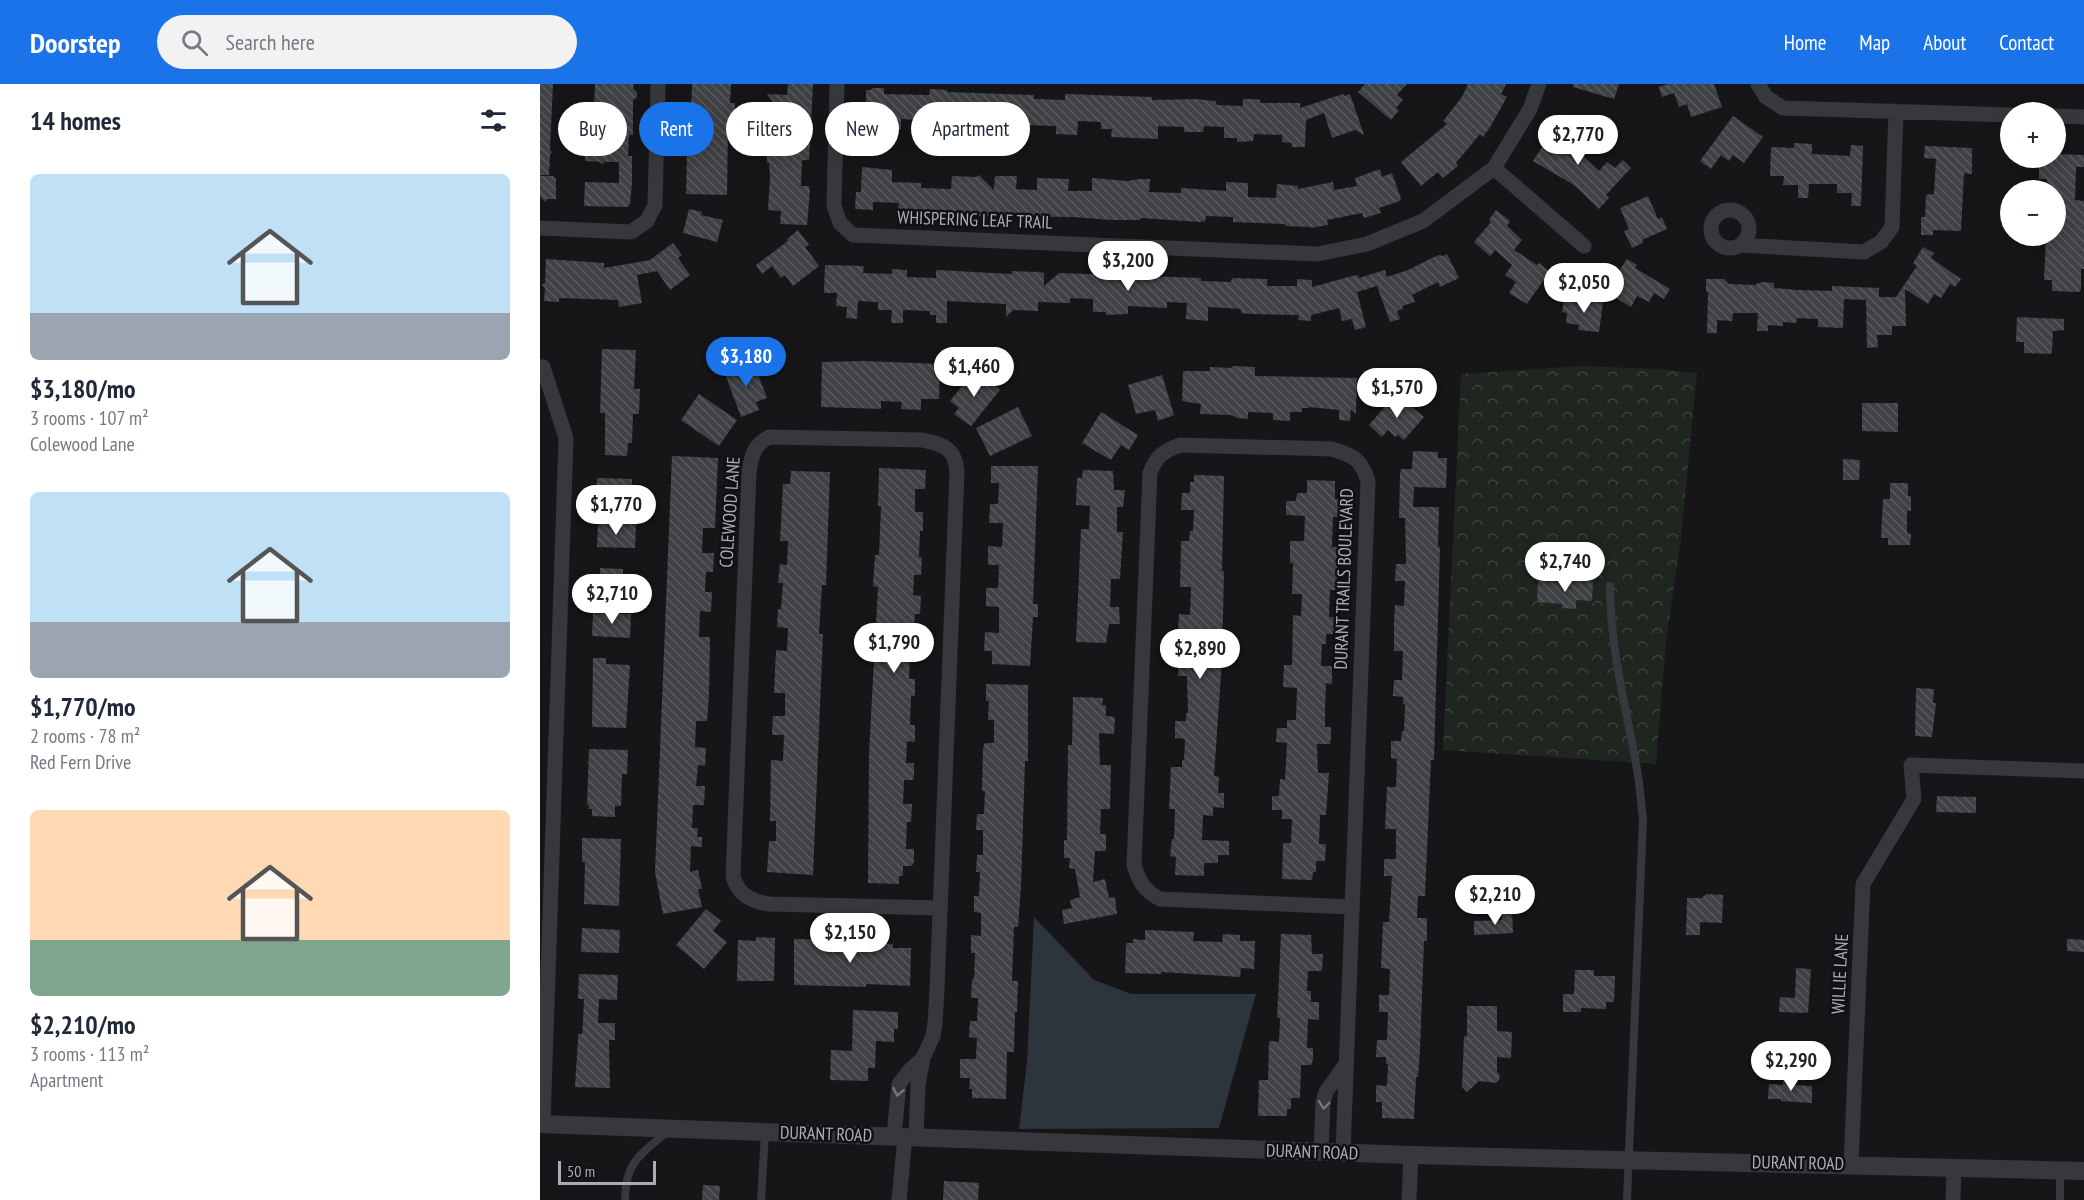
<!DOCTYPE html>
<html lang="en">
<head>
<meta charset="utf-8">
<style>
  :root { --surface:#fff; --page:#f2f2f3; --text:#1f2937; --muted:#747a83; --accent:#1a73e8 }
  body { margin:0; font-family:"PT Sans Narrow",sans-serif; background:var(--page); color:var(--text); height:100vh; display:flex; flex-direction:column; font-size:22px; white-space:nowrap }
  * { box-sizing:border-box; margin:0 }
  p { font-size:20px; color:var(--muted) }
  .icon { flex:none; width:33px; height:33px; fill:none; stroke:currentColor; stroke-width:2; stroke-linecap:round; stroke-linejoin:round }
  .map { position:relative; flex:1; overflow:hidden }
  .panel { display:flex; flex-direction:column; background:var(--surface); width:540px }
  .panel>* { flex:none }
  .top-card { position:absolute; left:18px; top:18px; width:570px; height:54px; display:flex; gap:12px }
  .tools { position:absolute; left:1460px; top:18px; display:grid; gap:12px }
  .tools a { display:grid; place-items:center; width:66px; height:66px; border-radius:50%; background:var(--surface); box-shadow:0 3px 15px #0003; font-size:30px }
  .scale { position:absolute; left:18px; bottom:15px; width:98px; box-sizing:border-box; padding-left:6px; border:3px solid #a8adb8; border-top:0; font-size:16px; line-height:21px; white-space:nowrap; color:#a8adb8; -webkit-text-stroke:4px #111113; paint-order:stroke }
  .price { position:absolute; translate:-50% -51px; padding:0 14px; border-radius:21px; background:#fff; color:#222; font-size:20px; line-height:39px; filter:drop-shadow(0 2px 3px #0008) }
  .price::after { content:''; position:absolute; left:50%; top:36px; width:18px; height:14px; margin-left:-9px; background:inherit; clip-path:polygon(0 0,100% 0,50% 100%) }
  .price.active { background:var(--accent); color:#fff }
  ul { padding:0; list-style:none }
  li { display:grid; align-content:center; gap:12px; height:318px; padding:0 30px }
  li span { display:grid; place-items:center; height:186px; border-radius:9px; color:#555 }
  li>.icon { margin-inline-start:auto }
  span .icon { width:108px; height:108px; fill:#fffc; stroke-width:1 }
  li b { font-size:26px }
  h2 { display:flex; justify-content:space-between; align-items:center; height:72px; padding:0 30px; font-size:26px }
  .tag { padding:0 21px; border-radius:27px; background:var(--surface); box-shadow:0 3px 15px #0003; font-size:21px; line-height:54px }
  .tag.active { background:var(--accent); color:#fff }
  header { display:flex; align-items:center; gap:36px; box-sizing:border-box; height:84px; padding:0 30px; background:var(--accent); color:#fff }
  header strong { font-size:28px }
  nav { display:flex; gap:33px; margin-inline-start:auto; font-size:21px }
  .search { width:420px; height:54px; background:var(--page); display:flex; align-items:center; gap:15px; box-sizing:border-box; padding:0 21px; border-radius:33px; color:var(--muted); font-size:22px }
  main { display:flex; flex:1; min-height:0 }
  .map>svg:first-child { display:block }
  .forest { fill:url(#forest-crowns) }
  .water { fill:#2c353c }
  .building { fill:url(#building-back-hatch) }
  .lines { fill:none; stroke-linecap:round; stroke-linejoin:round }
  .service { stroke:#37383d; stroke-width:8 }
  .minor { stroke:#37383d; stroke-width:15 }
  .tertiary { stroke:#37383d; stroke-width:18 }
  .oneway { stroke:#757881 }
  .labels { text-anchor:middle; stroke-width:5; stroke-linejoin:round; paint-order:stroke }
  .street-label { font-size:18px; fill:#a8adb8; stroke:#111113 }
</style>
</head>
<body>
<header>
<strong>Doorstep</strong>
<div class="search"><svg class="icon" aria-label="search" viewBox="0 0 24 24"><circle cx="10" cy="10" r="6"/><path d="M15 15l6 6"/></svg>Search here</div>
<nav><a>Home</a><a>Map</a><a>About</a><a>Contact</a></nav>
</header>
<main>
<section class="panel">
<h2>14 homes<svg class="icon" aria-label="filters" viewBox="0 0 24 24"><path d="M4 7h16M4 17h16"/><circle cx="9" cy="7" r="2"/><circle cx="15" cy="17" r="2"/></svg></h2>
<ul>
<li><span style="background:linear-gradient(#bfe0f5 75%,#9aa5b1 0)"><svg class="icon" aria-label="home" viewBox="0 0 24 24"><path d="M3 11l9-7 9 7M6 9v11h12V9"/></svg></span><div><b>$3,180/mo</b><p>3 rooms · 107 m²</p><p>Colewood Lane</p></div></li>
<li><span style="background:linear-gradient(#bfe0f5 70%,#9aa5b1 0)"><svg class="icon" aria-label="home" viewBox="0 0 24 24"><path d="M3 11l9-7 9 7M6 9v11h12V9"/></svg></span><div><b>$1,770/mo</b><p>2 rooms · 78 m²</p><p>Red Fern Drive</p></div></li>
<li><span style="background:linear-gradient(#ffd9b3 70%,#7fa58c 0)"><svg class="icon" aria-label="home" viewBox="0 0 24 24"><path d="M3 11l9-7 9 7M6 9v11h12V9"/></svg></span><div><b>$2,210/mo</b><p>3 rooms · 113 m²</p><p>Apartment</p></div></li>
</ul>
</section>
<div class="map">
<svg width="1544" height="1116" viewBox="0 0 1544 1116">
  <defs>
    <pattern id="forest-crowns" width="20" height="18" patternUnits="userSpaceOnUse" patternTransform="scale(1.5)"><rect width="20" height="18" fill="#1e261f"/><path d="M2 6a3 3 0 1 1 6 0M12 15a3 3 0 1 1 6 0" fill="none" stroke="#3c433d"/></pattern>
    <pattern id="building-back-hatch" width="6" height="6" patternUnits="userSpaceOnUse" patternTransform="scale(1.5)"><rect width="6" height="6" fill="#404145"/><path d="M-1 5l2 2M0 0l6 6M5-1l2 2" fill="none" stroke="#595a5e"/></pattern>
  </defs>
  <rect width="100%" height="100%" fill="#161618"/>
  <!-- forest -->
  <path class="forest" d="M1041 282 1118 285 1157 289 1141 454 1126 558 1116 680 903 666 921 290Z"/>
  <!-- water -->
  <path class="water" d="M494 833 554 896 591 910H716L679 1044 479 1045 487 978Z"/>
  <!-- building -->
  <path class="building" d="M0 0H13L10 66 12 68 10 71 9 91H0Z
    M55 0H94L93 4 97 9V13L93 16V51H89L88 72H92V99L90 120 87 123 44 122 45 98 79 99V78H65L62 80 60 78 45 77 44 32H51L52 26H54Z
    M152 0H191L190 19H195L194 43H188L187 111 146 110 147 63 150 42 148 36 151 32Z
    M248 0H273L269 76H262L261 102H269L270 107 267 141 240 140 241 127 228 126 230 93 229 79H227V63L257 64 258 43 232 42 233 18 227 10 247 11Z
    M825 0H867L857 11 863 16 856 24 859 26 851 36 818 8Z
    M928 0H966L961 10 967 13 950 43 943 53 940 50 916 79 918 82 903 94 898 88 881 102 861 78 907 40 903 37 922 13Z
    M1033 0H1079L1074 15 1033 3Z
    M1128 0H1174L1182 23 1151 33 1147 20 1139 23 1134 9 1122 13 1119 3Z
    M332 4H344V10L389 11 390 5 407 6V8L494 11V15H496L525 16V10L612 13V16L657 15 675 17 677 21 703 22V15H715L720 16V19H760V24L803 10 804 12 810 10 824 51 815 46 792 54 784 29 766 36 765 63H752V59L742 58V51L714 50 713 57 697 58V54H684V43L664 42 663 48H644V43L618 42V55L571 53 572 45H561V38L538 37 537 51 516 50V42L483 41V44L472 45 428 43V46L381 44V36L361 35V45H347V49L337 48 330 47 331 18H326V6H331Z
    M1023 30 1033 36 1024 51 1033 56 1029 63 1041 70 1059 87 1067 78 1075 84 1083 76 1091 84 1066 111 1069 114 1059 125 1034 101 993 77Z
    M1193 32 1223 53 1204 79 1193 71 1189 77 1181 71 1171 85 1160 77Z
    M1254 59 1272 60V70L1310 72 1311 61 1323 62 1321 122H1311L1312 109H1297V100H1269L1268 114H1258V101H1243L1244 92H1230L1231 63 1254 64Z
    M1385 62 1432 64V90L1424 89 1421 147 1393 146V151H1381V133H1385L1386 111 1394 110 1396 75 1384 74Z
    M1515 70 1544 71V83H1536L1535 116 1544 117V185H1541V206L1539 208 1512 207V196H1504L1506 152H1515V106H1506L1507 95H1499V74H1515Z
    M322 83 352 86V98L381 99V104L411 105 412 92 436 93 439 91 454 106 455 92H477L476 105 497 106V94L529 95 528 107H552V94L588 97 599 95H610L609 108 641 109V104L686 107V98L708 99V113L736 114 737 100 758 102V105L793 98 794 106 817 102 815 94 840 85 842 93 852 89 861 115 860 117 839 124 841 129 824 134 822 129 787 136 788 141 770 144V143L745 142V140L693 138V133L666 132 665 137 660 138 601 134 600 136H571L533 133 410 132 405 130 367 128 364 125H358L359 119 333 118V126L315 125 316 108H321Z
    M0 92H13L16 95V115H7L5 118 0 112Z
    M1108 112 1118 135 1122 133 1127 145 1102 156 1103 159 1092 164 1084 147 1089 145 1080 124Z
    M149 125 162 128 161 131 183 136 177 158 143 149Z
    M956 126 970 137 967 142 982 156 974 166 997 181 999 179 1013 190 1006 199 1003 197 987 220 969 209 976 198 965 191 972 181 955 166 950 172 934 158 951 138 949 136Z
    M258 146 269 161 265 163 279 182 253 202 245 191 241 194 232 182 222 190 216 181 248 157 247 155Z
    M133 159 142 171 138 174 150 191 130 206 117 187 97 191 102 219 79 223 78 216 19 214V218L4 217 5 204 2 201 5 199 6 175 64 179V184L110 176Z
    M1383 163 1394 169 1391 174 1421 195 1415 203 1410 200 1401 214 1394 210 1388 220 1365 205 1366 242H1352V251H1337L1338 263 1327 264 1326 216 1304 215 1303 244 1278 243V235L1257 234 1256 239 1243 238V242L1228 241V247H1217L1218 229H1193L1192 237 1177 236V249H1167L1168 208H1166V195H1184L1189 200 1216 201V200L1222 198 1234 199V204L1258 206 1292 207V202L1339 204V213H1356L1377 182 1373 179Z
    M907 170 919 194 900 203 898 198 872 211 875 218 862 222 863 225 857 227 860 235 850 238 837 202 817 208 826 243 815 246 812 235 802 237 799 224 771 231V237L758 236 759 231 711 230 701 229V225L668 223V237L646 235 647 219 627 218V224L588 222V230L566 231V228H553V215L530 214V219L498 218V227L473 226 466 233V220L407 217V239H396V231H390V227L363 226V239H351L352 226H338V218L318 217 317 235 306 234 307 223 296 222 297 209H284L285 181 324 182 323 189 352 190V185L367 186V193L396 194V186L472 190V187L499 188 504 189V202L519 189 661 194V197L691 198 692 194 727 195V202H757V195L772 196V203L812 192 818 191 819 194 845 186 847 193 868 186 898 171 903 172Z
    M1087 175 1097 181 1095 184 1130 205 1124 215 1114 209 1109 218 1097 212 1091 223 1068 209 1079 191 1077 190Z
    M1024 215 1063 218 1059 248 1038 246 1039 241 1026 239 1027 229 1022 228Z
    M1477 233 1524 235V246L1513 247 1512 268 1510 270 1484 269V258H1476Z
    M62 265 96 266 94 305H100L99 330H93L92 359H88L87 372 65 371V329H60Z
    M213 277 227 314 216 318 219 326 201 333 184 287Z
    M324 277 400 280 399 315H381V326L361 325 362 318 341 317V325L281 323 282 278Z
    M692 282 715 283V292L817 294 816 330 811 325 810 337 799 336V326L769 323V324H762V328H750V337L733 336V329L708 328V335L697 334 691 331 660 330 661 320 642 317 643 287H670V283L692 284Z
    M435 286 460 306 431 342 414 330 419 324 410 317Z
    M622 291 634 331 618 337 615 326 596 330 588 301Z
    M159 310 197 336 179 362 141 336Z
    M856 310 884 333 864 356 858 351 855 353 848 346 842 353 829 341Z
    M1322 319H1358V348L1322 347Z
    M478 323 492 352 450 372 436 344Z
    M561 328 598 351 589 366 581 361 571 376 542 359Z
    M873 367 898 368V374H907L906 404 874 403 873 423H899L898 463H900L894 676H891L885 812H878L877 834H887V857H884L880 966 878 993H876L874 1035 842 1034V1018H836V1001L847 1002 848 980H846V973H836L837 956H847L848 928H839V911H849L850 885 841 884 843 838H849L852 792H844V775H856V745H845L847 703H856L857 675 851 674V657H861L862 647H864L865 620H863V613L853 612 854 596H862L863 567H854V539L855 521 864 522 865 497H855L856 480H866L865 434H859L860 390 861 385H872Z
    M132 372 178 374 175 444H163L162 469H174L173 488H166L165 508H172L171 528 160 527 159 553H170L169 610 167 637H156L155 663 166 664 165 682 158 681 156 702H165L164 721H153L152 744H158L157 753H162V763L151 762 150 788 158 786 162 805H158L162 823 123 830 115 788Z
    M1303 375 1320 376 1319 396H1303Z
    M451 382H498L493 520H498V533H493L490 582 452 580V567H444L445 548 459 549V523L446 522V504H458L459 481H448V462L462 463 463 439H449L450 420H458L459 399H451Z
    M339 384 386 386 385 405H375V428H383V447H380L379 473 382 474 381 491H374L373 511 381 512 380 530H375L372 573H370L369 595H375V612H371L370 641H375V658L367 657 366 679H374V691L373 696H364L363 720H372L371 738H367L366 765H374V777L372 782H363V792H359V800L328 799 329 669 338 503 333 502 335 471H339L341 422H338Z
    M543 386 573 387 574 406H585L583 423H577V448H583L580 495H571L570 523H579L580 540H569L566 559 536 558 541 445H549L550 422 536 421 537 394H542Z
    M251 387 290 388 286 501H282L279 550H283L273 791 227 788 229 757H236V737H230L231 676 243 677 244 651H232L233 632H245V609H234L236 566 247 567 248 544 237 543 238 525H241L243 499H238L240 480 247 481 248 457H240L243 400H250Z
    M654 391 684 392 682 487H684L682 576 674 692 679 693 678 709H684V724L673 723V732L663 731 662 756 689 757V771H678V779H664V792L635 791 636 773 630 772 632 755H634L635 725H629L631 683H642V676H644L645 655 635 654V637H646V629H648L647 592H638L639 575H648L649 548H638L639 530 650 531 651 503H640L641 457H649L650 447H653L654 426H641L642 409H650V398H654Z
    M57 394 92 395 91 419 56 418Z
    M767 396 795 397V415H801L799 433H793L792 463H798V475L796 506H790L789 533H797L796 550H786V560H782L781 582H792V600L786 599 785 624V643H791V654L790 660H777L778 689H789L786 731H780L779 760H786L785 777H776V788H773L772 796 742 795 743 759H751L752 735H742V726H732V712H739L740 695 745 696 747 659 736 658 737 644H747V636H756L757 604 743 603 744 581H752L753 531 761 532 762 510H752L753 479H750V457H764L765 432 746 431V417H756L757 409H767Z
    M1350 399H1368V412H1371V427H1367V449L1371 450 1370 461H1348V454H1341L1343 415H1350Z
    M58 439 96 440 95 464 57 463Z
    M60 484 83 485V496H89L88 509 54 508V495H57V491H60Z
    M1032 496 1053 497 1052 517 1036 516V525L1022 524V520L997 518 998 497 1031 498Z
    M53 529 91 530 90 554 52 552Z
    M53 574H66V580L90 581 86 644 52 643Z
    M446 600 488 601V677H485L481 802 478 843H474L472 897H478L477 928H475L474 968H467L466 1015 432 1014V1005H429L430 994H420V975H436L437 954 429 953 430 937H437L438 914H431L432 895H434L435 869H431V851L441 852V829L434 828V812H439L440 788H436L437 771H443V746H436L437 730H444L445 707H442L443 664 445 659H454V636H448L449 617H446Z
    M1376 604 1394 605 1393 619H1396L1392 653 1375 652Z
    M533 613 563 614 562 621H566V632L575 633 574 650 559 649 560 681H571L570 725H561L560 750H566V767H555L553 798 565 795 569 814 575 813 577 830 524 840 522 826 532 824 530 816 540 813 535 785 529 784 530 774H524V756H527L528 661H532Z
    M49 665 88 666 87 690H82L81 722H75V733L52 732V725H49V721H47Z
    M1397 712 1436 713V729L1396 728Z
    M42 754 81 755 79 822 44 820 45 778H42Z
    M1166 810 1183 811 1182 839 1160 838V851H1146L1147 814H1162Z
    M166 825 181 837 173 847 187 858 164 885 136 861Z
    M972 827 973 849 934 851V837L962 836V828Z
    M42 844 80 846 79 869 41 868Z
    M605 846 654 848 653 857 682 858 683 850 700 851V857H715L714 885 701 884 700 893 621 888V890L585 889 586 859H593V855L605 856Z
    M741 850 771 851 772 870H783L782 887H768L767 907H771V918H779V936L768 935 767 964H773V976L771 981H761L760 1014H751V1025H747V1032H718L719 996H728L729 957 739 958 740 934H737Z
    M216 853 235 854 234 897H197L198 856 216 857Z
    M254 855 316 857V865L335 867 336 859 353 860V864H371L370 902 326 900V903L254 901Z
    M1527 855 1544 856V868L1527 867Z
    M1256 884 1271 885 1268 929 1239 928 1240 913 1255 914Z
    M1035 886H1054V892H1075L1074 918H1066V925L1041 924V928H1023V910H1034Z
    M39 890 78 891 77 916 59 915 58 939H75V956H69L70 1004 35 1003 38 955V950H42L43 938 44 915H38Z
    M927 922H957V947L972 948 971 974 957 973V988L960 991 959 996 956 999 939 997 927 1008 922 1003 924 952 927 953Z
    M313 926 358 928V945H354V958L336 957 335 984H328V997L290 996 291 966 312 967Z
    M1243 994H1256V1001L1272 1002V1019L1241 1017V1015H1228L1229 1000 1243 1001Z
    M404 1097 439 1099 438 1116H403Z
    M163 1101 180 1102 179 1116H162Z"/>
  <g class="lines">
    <!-- service -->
    <path class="service" d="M1070 502C1070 564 1086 624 1097 685 1100 702 1101 719 1103 736L1087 1116
      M1520 1088V1116
      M85 1116C85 1078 101 1070 128 1047
      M221 1116 225 1049"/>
    <!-- minor -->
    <path class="minor" d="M297 0 294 122 300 139 313 151 777 170 827 160 883 137 954 84 990 25 999 0
      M1218 0 1226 13 1243 24 1470 31
      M1515 32 1544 33
      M954 84 1044 162
      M1171 145a19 19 0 1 1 38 0a19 19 0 1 1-38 0Z
      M0 144 91 148 107 137 115 121 118 0
      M1200 161 1324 168 1341 158 1352 143 1356 27
      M3 1040 26 354 3 283
      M354 1052 359 1000 369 987 383 974
      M376 1053 378 1000 383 974 393 952 395 939 397 906 417 388C415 364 404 361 383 356L229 353C214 361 211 372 209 389L193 792C198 811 211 817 229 820L400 824
      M781 1068 783 1018 786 1008 805 981
      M803 1069 828 397C821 375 814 372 792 365L640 361C624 367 616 372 610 389L594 781C599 797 604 807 620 815L811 823
      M1311 1080 1323 800 1374 715 1371 681 1544 687
      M359 1116 365 1053
      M869 1116 871 1071
      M1413 1116 1414 1084"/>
    <!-- tertiary -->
    <path class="tertiary" d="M0 1040 871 1071 1544 1087"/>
  </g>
  <!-- one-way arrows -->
  <defs><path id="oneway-chevron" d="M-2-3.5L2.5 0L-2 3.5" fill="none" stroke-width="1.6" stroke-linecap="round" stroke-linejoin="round" transform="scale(1.5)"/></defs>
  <g class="oneway">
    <use href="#oneway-chevron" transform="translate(358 1008) rotate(101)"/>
    <use href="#oneway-chevron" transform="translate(784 1021) rotate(97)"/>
  </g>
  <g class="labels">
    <!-- street labels -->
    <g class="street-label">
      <text transform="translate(435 136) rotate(2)" y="6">WHISPERING LEAF TRAIL</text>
      <text transform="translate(190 428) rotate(-86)" y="6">COLEWOOD LANE</text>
      <text transform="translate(804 495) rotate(-88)" y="6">DURANT TRAILS BOULEVARD</text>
      <text transform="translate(1300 890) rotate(-87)" y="6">WILLIE LANE</text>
      <text transform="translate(286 1050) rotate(2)" y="6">DURANT ROAD</text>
      <text transform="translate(772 1068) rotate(2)" y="6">DURANT ROAD</text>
      <text transform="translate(1258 1079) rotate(1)" y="6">DURANT ROAD</text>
    </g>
  </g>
</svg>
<div class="tools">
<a>+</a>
<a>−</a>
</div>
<div class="scale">50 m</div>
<b class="price" style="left:1038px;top:82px">$2,770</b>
<b class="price" style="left:588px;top:208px">$3,200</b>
<b class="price" style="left:1044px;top:230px">$2,050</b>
<b class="price active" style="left:206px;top:304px">$3,180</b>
<b class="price" style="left:434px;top:314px">$1,460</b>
<b class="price" style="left:857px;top:335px">$1,570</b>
<b class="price" style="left:76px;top:452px">$1,770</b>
<b class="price" style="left:1025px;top:509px">$2,740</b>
<b class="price" style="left:72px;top:541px">$2,710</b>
<b class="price" style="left:354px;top:590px">$1,790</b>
<b class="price" style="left:660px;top:596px">$2,890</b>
<b class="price" style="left:955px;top:842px">$2,210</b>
<b class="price" style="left:310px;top:880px">$2,150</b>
<b class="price" style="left:1251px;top:1008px">$2,290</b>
<div class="top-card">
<a class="tag">Buy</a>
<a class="tag active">Rent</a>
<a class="tag">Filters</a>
<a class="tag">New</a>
<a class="tag">Apartment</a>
</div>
</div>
</main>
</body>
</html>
